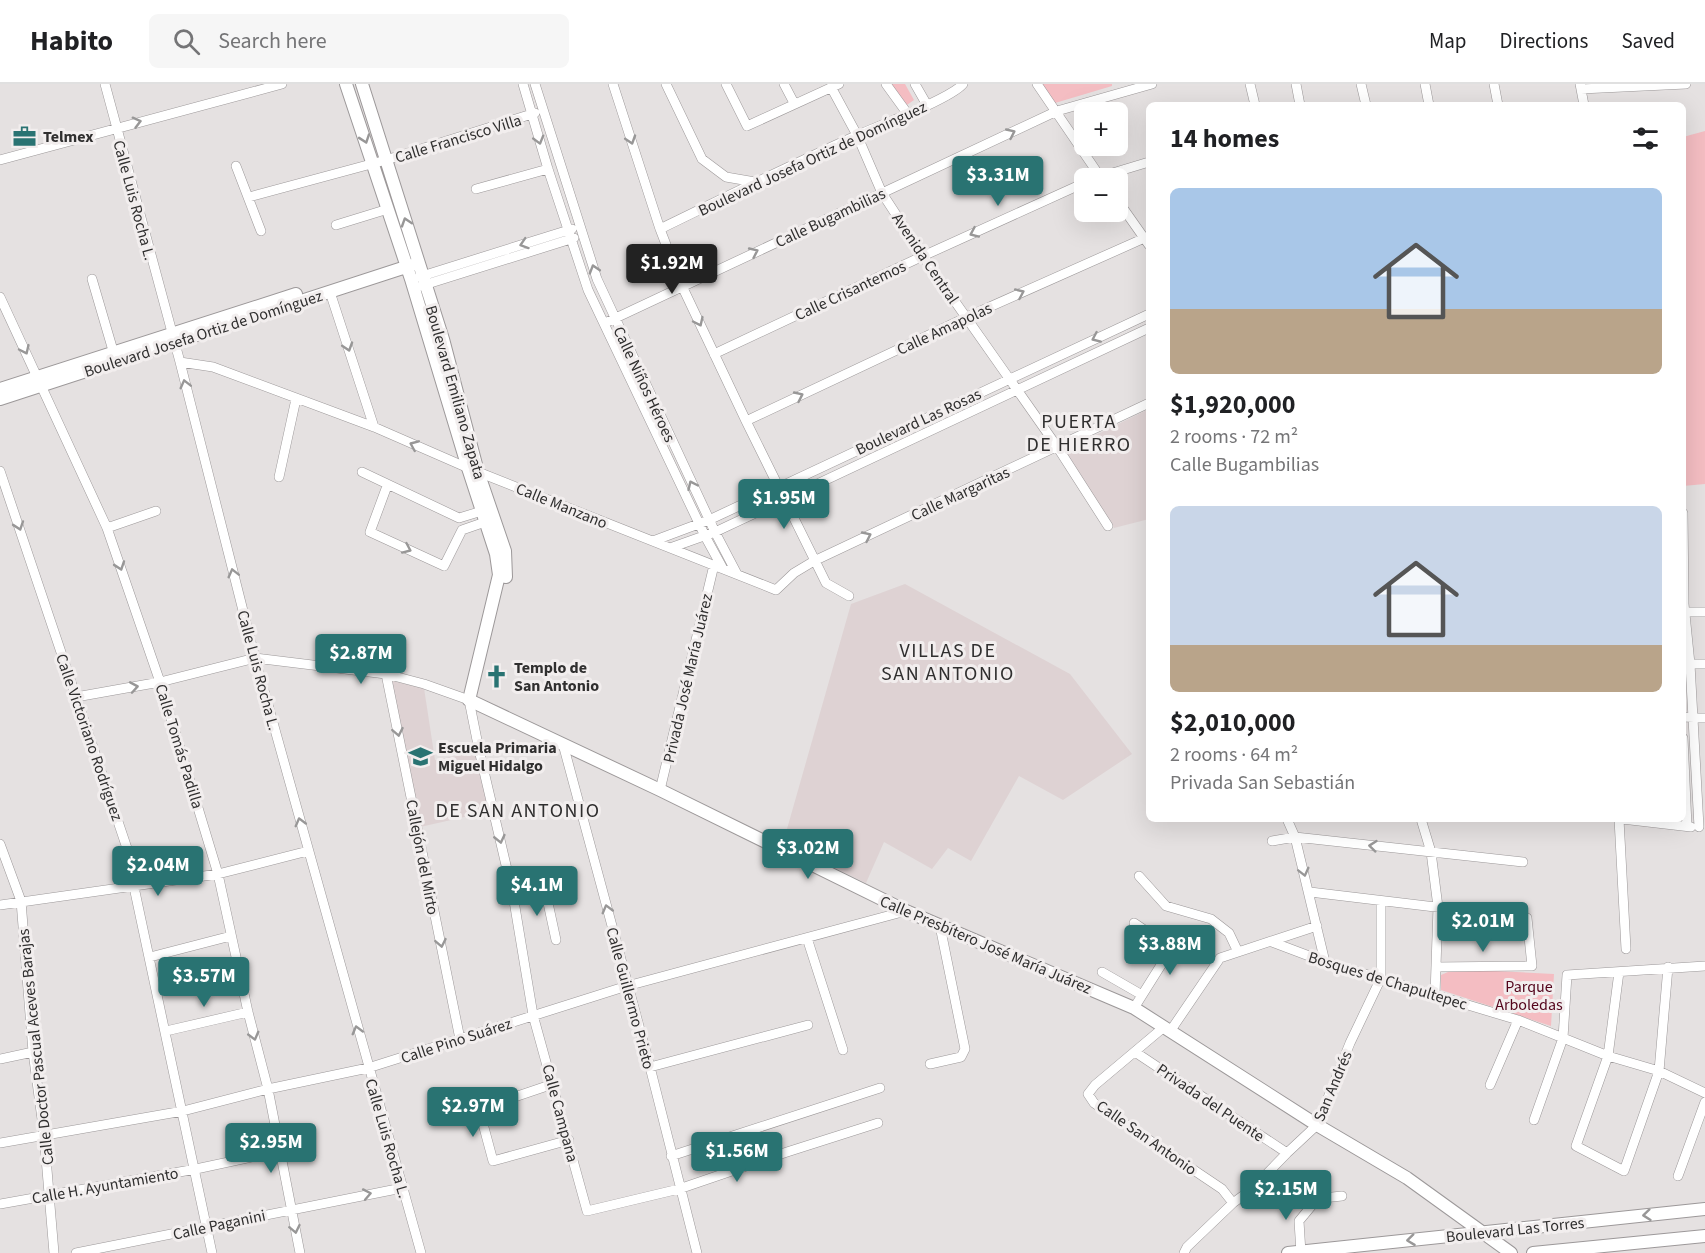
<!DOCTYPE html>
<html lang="en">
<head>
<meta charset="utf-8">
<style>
  :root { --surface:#fff; --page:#f6f6f6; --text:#202124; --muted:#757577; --line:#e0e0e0; --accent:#297372 }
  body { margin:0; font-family:"Source Sans 3",sans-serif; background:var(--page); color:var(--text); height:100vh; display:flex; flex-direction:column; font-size:22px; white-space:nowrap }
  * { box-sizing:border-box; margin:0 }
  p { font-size:20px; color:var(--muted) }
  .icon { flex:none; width:33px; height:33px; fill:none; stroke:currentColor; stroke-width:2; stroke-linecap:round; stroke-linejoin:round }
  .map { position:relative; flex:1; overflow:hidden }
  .drawer { position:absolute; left:1146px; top:18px; width:540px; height:720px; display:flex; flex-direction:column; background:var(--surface); border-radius:9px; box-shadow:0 6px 24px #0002 }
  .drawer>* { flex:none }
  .controls { position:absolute; left:1074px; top:18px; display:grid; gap:12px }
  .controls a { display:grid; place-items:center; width:54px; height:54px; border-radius:9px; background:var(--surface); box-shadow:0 6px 24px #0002; font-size:30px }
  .price { position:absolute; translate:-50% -51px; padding:0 14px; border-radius:6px; background:var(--accent); color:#fff; font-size:20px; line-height:39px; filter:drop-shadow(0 2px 3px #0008) }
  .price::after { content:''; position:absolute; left:50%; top:36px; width:18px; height:14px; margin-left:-9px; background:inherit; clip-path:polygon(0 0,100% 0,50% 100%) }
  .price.active { background:#222; color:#fff }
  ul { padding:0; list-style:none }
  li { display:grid; align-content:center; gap:12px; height:318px; padding:0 24px }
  li span { display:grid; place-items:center; height:186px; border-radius:9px; color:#555 }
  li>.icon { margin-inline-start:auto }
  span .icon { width:108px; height:108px; fill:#fffc; stroke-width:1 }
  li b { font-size:26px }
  h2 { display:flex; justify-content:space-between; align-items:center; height:72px; padding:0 24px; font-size:26px }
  header { display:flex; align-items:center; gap:36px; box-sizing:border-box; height:84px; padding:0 30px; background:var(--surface); border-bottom:2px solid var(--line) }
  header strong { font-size:28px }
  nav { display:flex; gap:33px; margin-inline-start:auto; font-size:21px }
  .search { width:420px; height:54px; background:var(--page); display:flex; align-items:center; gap:15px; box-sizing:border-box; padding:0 21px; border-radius:9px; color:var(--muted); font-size:22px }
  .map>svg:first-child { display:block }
  .built { fill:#ded2d3 }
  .green { fill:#f4bdc2 }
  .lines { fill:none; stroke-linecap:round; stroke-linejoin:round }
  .street-casing { stroke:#9c9899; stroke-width:10 }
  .secondary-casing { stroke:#9c9899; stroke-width:14 }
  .street { stroke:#fff; stroke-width:9 }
  .secondary { stroke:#fff; stroke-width:12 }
  .oneway { stroke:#989797 }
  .labels { text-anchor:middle; stroke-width:6; stroke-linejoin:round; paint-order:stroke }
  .poi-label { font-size:16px; font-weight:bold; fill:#302f2f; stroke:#f2eeee; text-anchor:start }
  .street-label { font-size:16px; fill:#302f2f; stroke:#f2eeee }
  .park-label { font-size:16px; fill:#53041b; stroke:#f2eeee }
  .quarter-label { font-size:20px; letter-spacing:1.5px; fill:#302f2f; stroke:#f2eeee }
</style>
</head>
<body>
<header>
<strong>Habito</strong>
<div class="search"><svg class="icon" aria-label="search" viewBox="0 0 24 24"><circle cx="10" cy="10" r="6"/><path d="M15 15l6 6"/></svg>Search here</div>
<nav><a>Map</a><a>Directions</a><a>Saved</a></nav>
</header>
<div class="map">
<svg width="1705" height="1169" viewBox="0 0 1705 1169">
  <rect width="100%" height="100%" fill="#e5e1e1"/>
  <!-- built -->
  <path class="built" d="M1149 325V435L1114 444 1065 366Z
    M905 500 1070 590 1132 670 1063 716 1019 692 971 777 948 764 932 785 884 758 866 799 783 759 851 520Z
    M392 597 424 604 435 676 478 668 491 727 420 743Z"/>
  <!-- green -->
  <path class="green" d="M889 0H905L914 16 904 23Z
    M1041 0H1112V2L1055 19Z
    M1705 47V400L1683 402V53Z
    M1455 885 1554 890 1551 942 1441 906V891Z"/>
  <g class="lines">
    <defs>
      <path id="street" d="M105 0 180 278 255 574 421 1169
        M523 0 548 85 588 206 705 452 723 485
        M535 0 597 195 715 448 737 490
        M613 0 660 145 682 202 746 337 826 499 849 512
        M666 0 702 75 726 93 755 98
        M726 0 747 42 839 0
        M784 0 794 19
        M886 0 907 29
        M915 0 927 21
        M1037 0 1101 94
        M1250 0 1255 21
        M1296 0 1300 21
        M1361 0 1366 21
        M1425 0 1429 21
        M1494 0 1498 21
        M1580 0 1584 21
        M831 3 857 51 882 109 923 172 1058 364 1108 442
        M1581 5 1686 0
        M0 76 282 0
        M236 82 261 147
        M1096 94 1149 78
        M476 105 548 85
        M249 113 386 76 535 29
        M1118 117 1149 161
        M336 141 388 125
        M660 145C726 113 792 80 860 50 881 41 950 15 963 0
        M419 193 572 145
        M92 195 114 270
        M421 202 574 154
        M330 208 374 343
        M0 213 107 444 160 598 218 790 248 928 268 1005 300 1169
        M605 239 1057 27 1152 0
        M714 270 923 172 1084 99
        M180 278 213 283 374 343 468 384 776 506 794 489 814 477 1149 319
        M746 337 967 233 1149 152
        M0 387 136 791 134 803 212 1169
        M362 388 459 434 482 427
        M279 393 296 315
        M387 402 370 448 444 482 462 446 485 438
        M1683 429 1684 520 1690 580 1699 743
        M107 444 156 427
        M653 457 709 436 1149 230
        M670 464 715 448 1149 244
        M1683 528H1705
        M1683 580H1705
        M386 590 460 955
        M76 613 160 598 255 574 386 590 424 600 469 616 479 666 513 811 533 931 587 1127 679 1105 787 1068 878 1039
        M1683 633 1705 634
        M1683 654 1687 742
        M563 660 650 983 697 1169
        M660 706 714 481
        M1287 735 1295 753 1325 878
        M1421 735 1431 768 1438 823 1435 911
        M1619 735 1626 865
        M1622 735 1691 743
        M1272 757 1295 753 1523 778
        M0 760 21 817 33 968 44 1050 54 1169
        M1139 792 1166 822 1211 835 1229 849 1238 868
        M1310 808 1527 834 1532 882 1436 883
        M513 811 545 805 556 856
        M0 821 218 790 308 767
        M1134 839 1171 864
        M807 854 843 966
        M1272 858 1325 878 1518 936 1608 972 1659 987 1705 1009
        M150 873 231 852
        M1102 888 1142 911
        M1619 888 1608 972 1576 1062 1624 1087 1659 987 1668 883
        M1134 924 1183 846
        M1164 943 1095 1001 1088 1010 1094 1019 1222 1105 1233 1119
        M1171 946 1220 874 1317 842
        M166 947 248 928
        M1135 968 1287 1069
        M0 975 33 968
        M930 980 961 973 965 965 940 842
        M650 983 808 941
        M553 1000 479 1025 493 1077 569 1056
        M1490 1001 1518 936
        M1534 1036 1563 954 1567 891 1705 882
        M0 1059 183 1027 268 1005 368 984 627 902 906 827
        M671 1072 880 1004
        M1678 1092 1705 1018
        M1252 1105 1266 1120 1342 1112
        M0 1120 196 1085 280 1067
        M76 1169 402 1104
        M1184 1169 1187 1163 1233 1119 1252 1105 1287 1069 1317 1041 1350 959 1381 894V817
        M1301 1169 1299 1137 1318 1114"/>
      <path id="secondary" d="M346 0 411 195 468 384 496 470 499 491 469 616 660 706 906 827 1134 924 1317 1041 1407 1094 1511 1169
        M362 0 443 255 478 388 505 467 506 493
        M0 305 296 210
        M0 315 412 181
        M1288 1169 1705 1125
        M1533 1169 1705 1152"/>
    </defs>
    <!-- street casing -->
    <use href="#street" class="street-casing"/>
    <!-- secondary casing -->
    <use href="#secondary" class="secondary-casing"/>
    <!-- street -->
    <use href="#street" class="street"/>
    <!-- secondary -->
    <use href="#secondary" class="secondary"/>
  </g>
  <!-- one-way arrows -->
  <defs><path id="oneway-chevron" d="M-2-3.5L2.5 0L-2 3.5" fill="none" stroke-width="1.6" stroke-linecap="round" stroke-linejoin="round" transform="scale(1.5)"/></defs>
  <g class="oneway">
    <use href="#oneway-chevron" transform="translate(137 38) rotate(-15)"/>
    <use href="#oneway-chevron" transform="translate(1011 49) rotate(-25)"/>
    <use href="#oneway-chevron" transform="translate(365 55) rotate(71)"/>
    <use href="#oneway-chevron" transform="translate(539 56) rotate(74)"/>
    <use href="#oneway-chevron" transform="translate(631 56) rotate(72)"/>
    <use href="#oneway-chevron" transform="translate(406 138) rotate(-108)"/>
    <use href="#oneway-chevron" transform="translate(974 149) rotate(156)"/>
    <use href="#oneway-chevron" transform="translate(524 160) rotate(162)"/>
    <use href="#oneway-chevron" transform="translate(754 168) rotate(-25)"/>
    <use href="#oneway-chevron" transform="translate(594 185) rotate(-107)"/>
    <use href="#oneway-chevron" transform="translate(1020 209) rotate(-24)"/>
    <use href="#oneway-chevron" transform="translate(699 238) rotate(65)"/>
    <use href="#oneway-chevron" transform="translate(1096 254) rotate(156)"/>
    <use href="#oneway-chevron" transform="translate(348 263) rotate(72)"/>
    <use href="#oneway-chevron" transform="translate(25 266) rotate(65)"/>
    <use href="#oneway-chevron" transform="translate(185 300) rotate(-104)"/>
    <use href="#oneway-chevron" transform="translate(799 312) rotate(-25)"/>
    <use href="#oneway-chevron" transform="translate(414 361) rotate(-157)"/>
    <use href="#oneway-chevron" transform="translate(692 401) rotate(-115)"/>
    <use href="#oneway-chevron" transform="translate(19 442) rotate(71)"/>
    <use href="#oneway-chevron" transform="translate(867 452) rotate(-25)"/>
    <use href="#oneway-chevron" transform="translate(407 465) rotate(24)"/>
    <use href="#oneway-chevron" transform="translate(120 482) rotate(71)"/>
    <use href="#oneway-chevron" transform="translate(233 489) rotate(-104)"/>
    <use href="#oneway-chevron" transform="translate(134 603) rotate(-10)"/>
    <use href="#oneway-chevron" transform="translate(398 648) rotate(79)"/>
    <use href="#oneway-chevron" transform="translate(300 738) rotate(-105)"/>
    <use href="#oneway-chevron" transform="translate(500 755) rotate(77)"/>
    <use href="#oneway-chevron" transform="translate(1373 762) rotate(-174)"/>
    <use href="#oneway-chevron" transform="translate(1304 788) rotate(76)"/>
    <use href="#oneway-chevron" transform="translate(607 825) rotate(-105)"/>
    <use href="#oneway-chevron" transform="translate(441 859) rotate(79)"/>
    <use href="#oneway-chevron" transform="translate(357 946) rotate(-105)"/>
    <use href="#oneway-chevron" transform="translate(254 952) rotate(75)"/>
    <use href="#oneway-chevron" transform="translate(367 1110) rotate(-11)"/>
    <use href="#oneway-chevron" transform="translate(1647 1131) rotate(174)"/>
    <use href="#oneway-chevron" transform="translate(295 1145) rotate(78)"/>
    <use href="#oneway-chevron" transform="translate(1411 1156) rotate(173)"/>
  </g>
  <!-- icons -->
  <defs>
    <symbol id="office-bare" viewBox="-9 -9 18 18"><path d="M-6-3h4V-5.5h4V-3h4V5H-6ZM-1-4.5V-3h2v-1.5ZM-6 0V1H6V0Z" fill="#297372" stroke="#f2eeee" stroke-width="2.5" paint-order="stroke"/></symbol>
    <symbol id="church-bare" viewBox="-9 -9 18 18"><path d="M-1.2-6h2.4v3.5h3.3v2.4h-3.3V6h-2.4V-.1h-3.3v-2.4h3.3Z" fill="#297372" stroke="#f2eeee" stroke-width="2.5" paint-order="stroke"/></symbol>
    <symbol id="school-bare" viewBox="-9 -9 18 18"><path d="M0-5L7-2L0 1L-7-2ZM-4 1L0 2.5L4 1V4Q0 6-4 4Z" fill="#297372" stroke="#f2eeee" stroke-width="2.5" paint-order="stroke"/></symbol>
  </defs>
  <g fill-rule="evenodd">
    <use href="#office-bare" x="8" y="36" width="33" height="33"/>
    <use href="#church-bare" x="480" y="576" width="33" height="33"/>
    <use href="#school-bare" x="404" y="656" width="33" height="33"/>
  </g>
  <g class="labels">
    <!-- poi labels -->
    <g class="poi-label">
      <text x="43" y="58">Telmex</text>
      <text x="514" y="589">Templo de<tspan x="514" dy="18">San Antonio</tspan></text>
      <text x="438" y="669">Escuela Primaria<tspan x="438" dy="18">Miguel Hidalgo</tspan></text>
    </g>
    <!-- street labels -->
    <g class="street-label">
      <text transform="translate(458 54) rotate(-17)" y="6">Calle Francisco Villa</text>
      <text transform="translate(812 74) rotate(-25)" y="6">Boulevard Josefa Ortiz de Domínguez</text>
      <text transform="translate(135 116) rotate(75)" y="6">Calle Luis Rocha L.</text>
      <text transform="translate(830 133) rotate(-25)" y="6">Calle Bugambilias</text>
      <text transform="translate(926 174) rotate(56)" y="6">Avenida Central</text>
      <text transform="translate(850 206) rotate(-25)" y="6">Calle Crisantemos</text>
      <text transform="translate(944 244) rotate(-25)" y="6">Calle Amapolas</text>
      <text transform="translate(203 249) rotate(-18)" y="6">Boulevard Josefa Ortiz de Domínguez</text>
      <text transform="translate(645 300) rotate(65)" y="6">Calle Niños Héroes</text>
      <text transform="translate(456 308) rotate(74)" y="6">Boulevard Emiliano Zapata</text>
      <text transform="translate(918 337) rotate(-25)" y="6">Boulevard Las Rosas</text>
      <text transform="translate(960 409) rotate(-25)" y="6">Calle Margaritas</text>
      <text transform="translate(562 421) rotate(22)" y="6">Calle Manzano</text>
      <text transform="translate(259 586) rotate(75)" y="6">Calle Luis Rocha L.</text>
      <text transform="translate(687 594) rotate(-77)" y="6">Privada José María Juárez</text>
      <text transform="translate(90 653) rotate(71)" y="6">Calle Victoriano Rodríguez</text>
      <text transform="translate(180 662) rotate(73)" y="6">Calle Tomás Padilla</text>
      <text transform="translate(423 773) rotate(79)" y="6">Callejón del Mirto</text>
      <text transform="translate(986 860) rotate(23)" y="6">Calle Presbítero José María Juárez</text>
      <text transform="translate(1388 896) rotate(17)" y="6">Bosques de Chapultepec</text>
      <text transform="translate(631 914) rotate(75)" y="6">Calle Guillermo Prieto</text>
      <text transform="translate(456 956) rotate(-18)" y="6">Calle Pino Suárez</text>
      <text transform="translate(35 963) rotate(-96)" y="6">Calle Doctor Pascual Aceves Barajas</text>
      <text transform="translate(1332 1002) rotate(-67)" y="6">San Andrés</text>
      <text transform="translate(1211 1018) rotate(34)" y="6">Privada del Puente</text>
      <text transform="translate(561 1029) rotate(75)" y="6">Calle Campana</text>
      <text transform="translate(1147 1053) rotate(35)" y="6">Calle San Antonio</text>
      <text transform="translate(388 1054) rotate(74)" y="6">Calle Luis Rocha L.</text>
      <text transform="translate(105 1101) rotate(-10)" y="6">Calle H. Ayuntamiento</text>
      <text transform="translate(219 1140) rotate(-12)" y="6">Calle Paganini</text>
      <text transform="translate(1515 1145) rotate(-6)" y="6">Boulevard Las Torres</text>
    </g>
    <!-- park labels -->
    <g class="park-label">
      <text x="1529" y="908">Parque<tspan x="1529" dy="18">Arboledas</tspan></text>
    </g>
    <!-- quarter labels -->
    <g class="quarter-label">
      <text x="1079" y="344">PUERTA<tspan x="1079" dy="23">DE HIERRO</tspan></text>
      <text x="948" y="573">VILLAS DE<tspan x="948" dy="23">SAN ANTONIO</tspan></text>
      <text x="518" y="733">DE SAN ANTONIO</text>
    </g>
  </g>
</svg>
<div class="controls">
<a>+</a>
<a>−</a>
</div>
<b class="price" style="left:998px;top:123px">$3.31M</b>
<b class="price active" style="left:672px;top:211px">$1.92M</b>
<b class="price" style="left:784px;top:446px">$1.95M</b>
<b class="price" style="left:361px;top:601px">$2.87M</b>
<b class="price" style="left:808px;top:796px">$3.02M</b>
<b class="price" style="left:158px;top:813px">$2.04M</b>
<b class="price" style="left:537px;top:833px">$4.1M</b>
<b class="price" style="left:1483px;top:869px">$2.01M</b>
<b class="price" style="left:1170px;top:892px">$3.88M</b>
<b class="price" style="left:204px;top:924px">$3.57M</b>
<b class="price" style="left:473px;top:1054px">$2.97M</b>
<b class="price" style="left:271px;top:1090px">$2.95M</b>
<b class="price" style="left:737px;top:1099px">$1.56M</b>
<b class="price" style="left:1286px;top:1137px">$2.15M</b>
<section class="drawer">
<h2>14 homes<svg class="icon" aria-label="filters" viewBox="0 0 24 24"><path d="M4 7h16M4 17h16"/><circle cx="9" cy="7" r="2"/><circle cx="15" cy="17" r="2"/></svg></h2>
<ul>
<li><span style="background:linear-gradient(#a9c7e8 65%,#b9a48a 0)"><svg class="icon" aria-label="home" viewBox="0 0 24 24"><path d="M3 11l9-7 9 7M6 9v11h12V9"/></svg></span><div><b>$1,920,000</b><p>2 rooms · 72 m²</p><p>Calle Bugambilias</p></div></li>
<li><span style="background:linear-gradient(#c9d6e8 75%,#b9a48a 0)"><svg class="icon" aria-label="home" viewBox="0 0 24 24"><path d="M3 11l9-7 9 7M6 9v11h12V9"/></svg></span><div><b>$2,010,000</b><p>2 rooms · 64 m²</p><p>Privada San Sebastián</p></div></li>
</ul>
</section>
</div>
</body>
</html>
